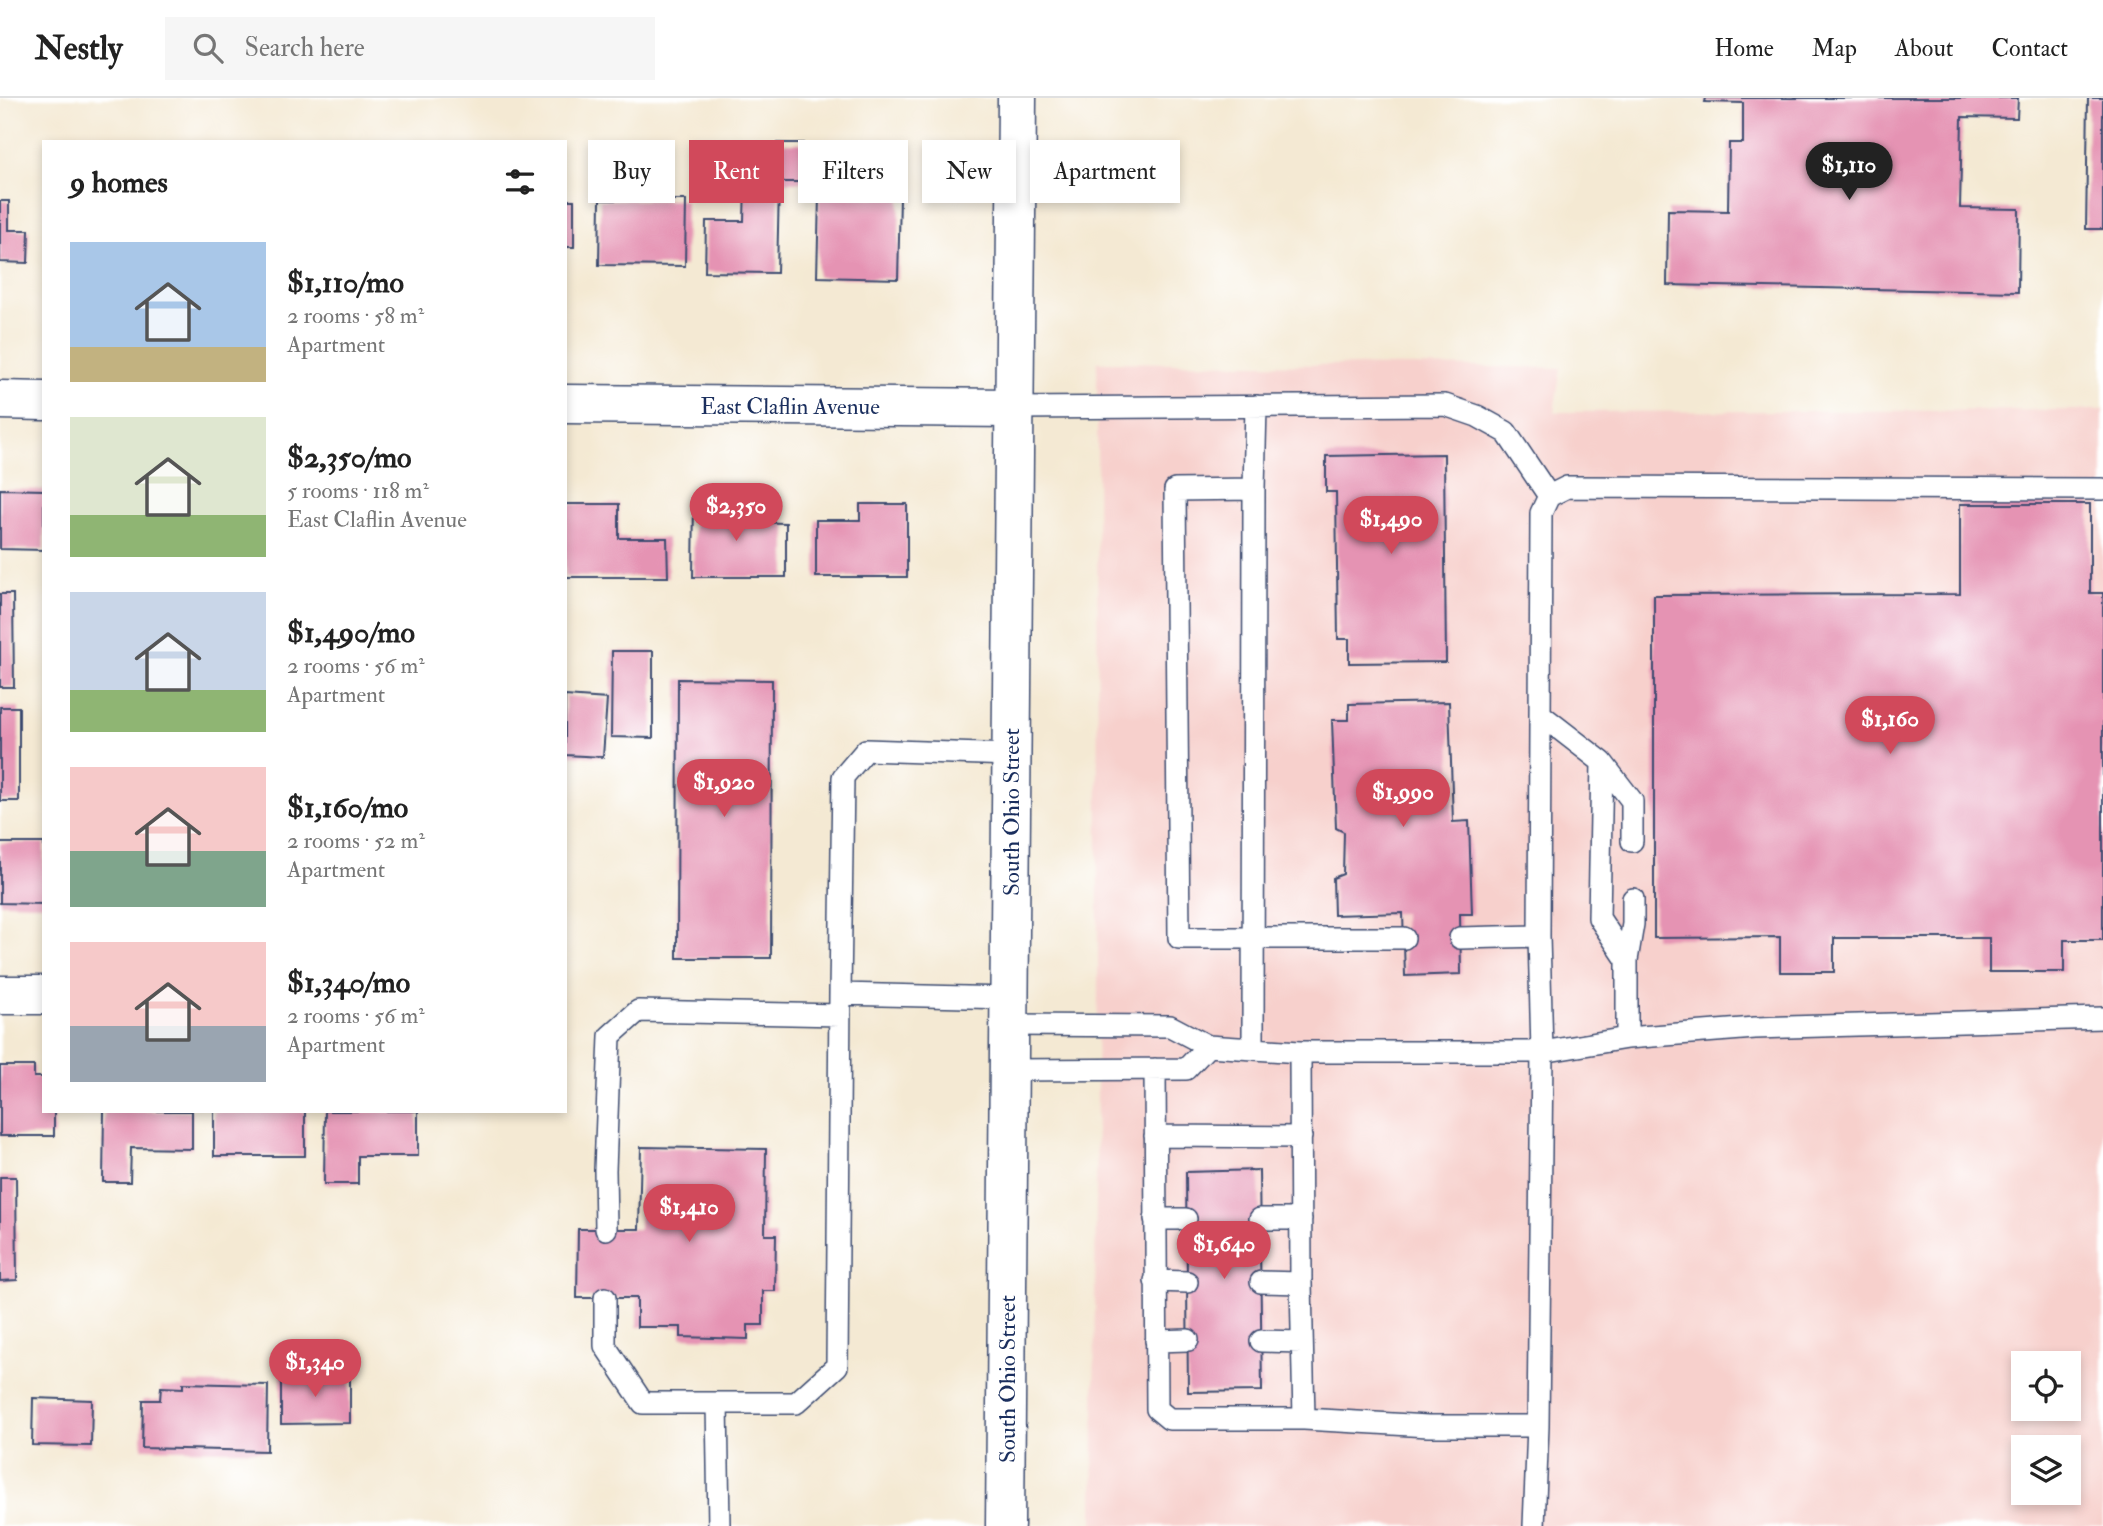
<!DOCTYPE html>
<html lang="en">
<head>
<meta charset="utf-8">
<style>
  :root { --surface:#fff; --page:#f6f6f6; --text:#222; --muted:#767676; --line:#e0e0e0; --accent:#d1495b }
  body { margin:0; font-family:"IM FELL Double Pica",serif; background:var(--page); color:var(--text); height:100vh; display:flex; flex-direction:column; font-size:26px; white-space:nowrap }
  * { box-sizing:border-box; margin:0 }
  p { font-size:23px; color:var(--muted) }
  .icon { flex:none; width:38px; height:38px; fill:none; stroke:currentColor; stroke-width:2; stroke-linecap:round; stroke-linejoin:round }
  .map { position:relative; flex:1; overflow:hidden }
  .sheet { position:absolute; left:42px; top:42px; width:525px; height:973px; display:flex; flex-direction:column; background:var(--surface); border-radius:0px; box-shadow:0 4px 10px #0003 }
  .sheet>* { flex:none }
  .guide { position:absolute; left:588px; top:42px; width:665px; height:63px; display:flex; gap:14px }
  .buttons { position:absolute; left:2011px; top:1253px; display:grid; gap:14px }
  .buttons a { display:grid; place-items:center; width:70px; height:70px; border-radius:0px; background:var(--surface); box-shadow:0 4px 10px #0003; font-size:35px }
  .price { position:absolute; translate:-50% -60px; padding:0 16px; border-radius:24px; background:var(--accent); color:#fff; font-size:23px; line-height:46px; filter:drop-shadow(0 2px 4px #0008) }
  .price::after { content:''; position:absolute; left:50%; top:42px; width:21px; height:16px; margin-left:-10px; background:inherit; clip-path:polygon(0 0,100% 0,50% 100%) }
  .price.active { background:#222; color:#fff }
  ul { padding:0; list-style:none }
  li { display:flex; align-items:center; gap:21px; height:175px; padding:0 28px }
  li span { display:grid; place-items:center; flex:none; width:196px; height:140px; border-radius:0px; color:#555 }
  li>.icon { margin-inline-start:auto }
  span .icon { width:84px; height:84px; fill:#fffc; stroke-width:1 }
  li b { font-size:30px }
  h2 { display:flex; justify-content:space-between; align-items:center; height:84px; padding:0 28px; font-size:30px }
  .chip { padding:0 24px; border-radius:0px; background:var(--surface); box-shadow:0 4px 10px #0003; font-size:24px; line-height:63px }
  .chip.active { background:var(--accent); color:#fff }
  header { display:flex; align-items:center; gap:42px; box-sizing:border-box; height:98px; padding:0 35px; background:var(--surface); border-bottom:2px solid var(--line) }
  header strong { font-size:33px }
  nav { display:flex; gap:38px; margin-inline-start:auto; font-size:24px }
  .search { width:490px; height:63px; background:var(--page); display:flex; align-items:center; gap:18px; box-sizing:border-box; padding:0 24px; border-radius:0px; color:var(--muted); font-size:26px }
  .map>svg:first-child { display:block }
  .built { fill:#f7d0cc; fill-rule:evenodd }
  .building { fill:#e593b3 }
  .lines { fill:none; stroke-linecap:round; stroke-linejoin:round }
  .service-casing { stroke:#3c4b70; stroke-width:24 }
  .minor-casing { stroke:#3c4b70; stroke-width:41 }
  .secondary-casing { stroke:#3c4b70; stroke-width:41 }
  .service { stroke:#fff; stroke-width:21 }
  .minor { stroke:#fff; stroke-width:38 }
  .secondary { stroke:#fff; stroke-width:38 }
  .labels { text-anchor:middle; stroke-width:5; stroke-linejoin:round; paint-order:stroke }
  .street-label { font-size:23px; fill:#1b2f5e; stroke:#fff }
</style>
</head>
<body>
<header>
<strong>Nestly</strong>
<div class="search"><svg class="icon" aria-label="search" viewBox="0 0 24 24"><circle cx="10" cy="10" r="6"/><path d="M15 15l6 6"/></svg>Search here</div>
<nav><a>Home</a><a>Map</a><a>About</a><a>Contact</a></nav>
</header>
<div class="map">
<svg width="2103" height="1428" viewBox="0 0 2103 1428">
  <rect width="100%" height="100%" fill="#fff"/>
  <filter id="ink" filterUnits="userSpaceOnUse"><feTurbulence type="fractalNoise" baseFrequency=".0143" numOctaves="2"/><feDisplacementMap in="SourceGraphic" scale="14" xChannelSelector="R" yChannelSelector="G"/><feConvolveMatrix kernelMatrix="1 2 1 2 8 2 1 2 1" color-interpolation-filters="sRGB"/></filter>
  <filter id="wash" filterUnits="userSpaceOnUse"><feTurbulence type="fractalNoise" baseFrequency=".00686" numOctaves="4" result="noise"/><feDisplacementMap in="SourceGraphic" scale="28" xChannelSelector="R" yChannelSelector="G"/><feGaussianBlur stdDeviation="1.57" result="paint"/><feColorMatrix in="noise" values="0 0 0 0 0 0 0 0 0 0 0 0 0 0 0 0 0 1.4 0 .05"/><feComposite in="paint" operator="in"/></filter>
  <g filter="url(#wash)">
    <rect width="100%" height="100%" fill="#f4e9d3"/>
    <!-- built -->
    <path class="built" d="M1097 264 1561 270 1554 314 2103 312V1428H1093L1098 879ZM2023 1265H2068V1311H2023ZM2023 1349H2068V1395H2023Z"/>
    <g id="blocks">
      <!-- building -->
      <path class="building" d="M1706 0H2018L2017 20 1962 19 1960 110 2019 111 2018 194 1667 187 1668 112 1728 113 1729 45H1743V5L1705 4Z
        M2088 0H2103V131H2086Z
        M777 45H803V84H777Z
        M745 87 779 88 777 175 705 174 706 123H744Z
        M819 98 900 100 898 181 817 179Z
        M565 102H574V149H565Z
        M600 102H686L685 168 599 167Z
        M0 103H9V132H29L28 165 0 164Z
        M1444 356 1446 564 1349 565V541H1338L1336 394H1326V358Z
        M0 391 44 392V452L0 451Z
        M694 401H736L735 424 786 425V479H693Z
        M565 406H619V440H667L668 479H565Z
        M860 406H907V479H816V422H860Z
        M1960 406H2090V495H2103V842H2064V874H1989V840H1834V874H1780V839L1654 840V497L1960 496Z
        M0 496H13L14 589H0Z
        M612 553H653V640L611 639Z
        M678 581 772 582 771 860H677Z
        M565 598 607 601 603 659 565 657Z
        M1449 604 1453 724 1469 723 1472 816H1460L1461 876 1405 878 1403 815 1334 817 1333 780 1343 776 1344 734 1336 730 1332 622H1349V606Z
        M0 609H19V703H0Z
        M0 745H44V806L0 805Z
        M0 968H34V979H44V1013H54V1038H0Z
        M104 1013H192V1051L131 1050 130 1084H103Z
        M214 1013H305V1058H214Z
        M325 1013H418V1058H358V1086H324Z
        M641 1049 766 1051 765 1137H776L775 1193H763V1227H748V1241L681 1239V1229H637V1200H577L578 1131H639Z
        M1259 1072 1262 1293 1188 1294 1186 1074Z
        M0 1079H16L17 1182 0 1183Z
        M281 1277H350V1325L281 1326Z
        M183 1285 268 1287 267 1353 142 1350 143 1302H160L161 1289 183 1290Z
        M33 1300 92 1302 91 1348 32 1347Z"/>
    </g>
  </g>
  <g filter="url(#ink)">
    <use href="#blocks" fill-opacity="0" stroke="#3c4b70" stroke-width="2"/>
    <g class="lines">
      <defs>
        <path id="service" d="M1014 310 1445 307 1477 318 1506 334 1549 398
          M1254 391 1175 392 1179 840H1404
          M1540 616 1602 664 1632 703V743
          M1602 664 1599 820 1627 862
          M1460 840 1539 838
          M1009 900 840 896 843 679 866 652 1011 657
          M1009 927 1170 928 1208 948 1300 954H1542L1627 940 1755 930 2103 920
          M1627 940V862L1633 826V801
          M1253 951 1254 391 1256 308
          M1300 954 1301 1185 1304 1321
          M1155 971 1157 1311 1169 1321H1304L1428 1328H1538
          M1009 972 1186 971 1208 948
          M1155 1038 1301 1039
          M1155 1121H1186
          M1260 1121H1301
          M606 1131 605 1072 610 938 638 913 840 917
          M1155 1183 1187 1184
          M1261 1184 1301 1185
          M605 1200V1248L643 1305H796L837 1268 840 896
          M1156 1243 1188 1242
          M1261 1243 1302 1244
          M717 1305 719 1428
          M1534 1428 1538 1328 1542 954 1539 838 1541 415 1549 398 1567 389 2103 391"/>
        <path id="minor" d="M0 302 44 303
          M565 306 1014 310
          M0 897H44"/>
        <path id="secondary" d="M1005 1428 1017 0"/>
      </defs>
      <!-- service casing -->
      <use href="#service" class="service-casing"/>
      <!-- minor casing -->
      <use href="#minor" class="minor-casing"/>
      <!-- secondary casing -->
      <use href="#secondary" class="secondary-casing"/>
      <!-- service -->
      <use href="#service" class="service"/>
      <!-- minor -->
      <use href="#minor" class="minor"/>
      <!-- secondary -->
      <use href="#secondary" class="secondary"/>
    </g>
  </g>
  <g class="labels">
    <!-- street labels -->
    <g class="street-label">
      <text x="790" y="316">East Claflin Avenue</text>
      <text transform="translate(1011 714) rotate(-90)" y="8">South Ohio Street</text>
      <text transform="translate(1007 1281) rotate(-90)" y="8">South Ohio Street</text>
    </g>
  </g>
</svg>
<div class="buttons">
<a><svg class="icon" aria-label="locate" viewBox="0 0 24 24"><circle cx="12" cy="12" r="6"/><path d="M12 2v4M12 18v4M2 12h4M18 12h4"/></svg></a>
<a><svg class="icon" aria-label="layers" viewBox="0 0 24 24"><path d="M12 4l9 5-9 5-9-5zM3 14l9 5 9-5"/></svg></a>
</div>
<b class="price active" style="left:1849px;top:104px">$1,110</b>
<b class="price" style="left:736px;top:445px">$2,350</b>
<b class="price" style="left:1391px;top:458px">$1,490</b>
<b class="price" style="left:1890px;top:658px">$1,160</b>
<b class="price" style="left:724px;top:721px">$1,920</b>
<b class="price" style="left:1403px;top:731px">$1,990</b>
<b class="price" style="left:689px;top:1146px">$1,410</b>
<b class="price" style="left:1224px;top:1183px">$1,640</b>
<b class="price" style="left:315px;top:1301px">$1,340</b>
<div class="guide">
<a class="chip">Buy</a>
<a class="chip active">Rent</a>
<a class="chip">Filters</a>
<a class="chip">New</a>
<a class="chip">Apartment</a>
</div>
<section class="sheet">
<h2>9 homes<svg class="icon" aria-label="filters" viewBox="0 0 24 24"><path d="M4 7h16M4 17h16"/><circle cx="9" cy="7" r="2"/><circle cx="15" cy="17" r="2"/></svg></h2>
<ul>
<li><span style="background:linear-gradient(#a9c7e8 75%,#c2b280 0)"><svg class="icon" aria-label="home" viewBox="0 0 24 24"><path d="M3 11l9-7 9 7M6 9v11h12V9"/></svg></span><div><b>$1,110/mo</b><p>2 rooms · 58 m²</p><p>Apartment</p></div></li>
<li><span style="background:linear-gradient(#dfe7d0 70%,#8fb573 0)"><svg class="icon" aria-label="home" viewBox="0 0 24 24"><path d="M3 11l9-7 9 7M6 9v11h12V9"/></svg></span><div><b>$2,350/mo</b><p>5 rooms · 118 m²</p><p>East Claflin Avenue</p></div></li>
<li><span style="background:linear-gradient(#c9d6e8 70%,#8fb573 0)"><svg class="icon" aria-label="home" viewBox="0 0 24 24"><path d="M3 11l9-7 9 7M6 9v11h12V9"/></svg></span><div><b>$1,490/mo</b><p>2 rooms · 56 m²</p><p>Apartment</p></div></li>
<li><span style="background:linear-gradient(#f6c9c9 60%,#7fa58c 0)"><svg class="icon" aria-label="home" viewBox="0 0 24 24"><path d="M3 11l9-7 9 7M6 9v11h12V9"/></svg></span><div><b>$1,160/mo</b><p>2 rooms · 52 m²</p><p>Apartment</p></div></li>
<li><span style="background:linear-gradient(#f6c9c9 60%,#9aa5b1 0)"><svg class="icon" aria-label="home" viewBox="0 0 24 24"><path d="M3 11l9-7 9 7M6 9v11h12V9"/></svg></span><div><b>$1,340/mo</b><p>2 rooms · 56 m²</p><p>Apartment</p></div></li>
</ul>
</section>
</div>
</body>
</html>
